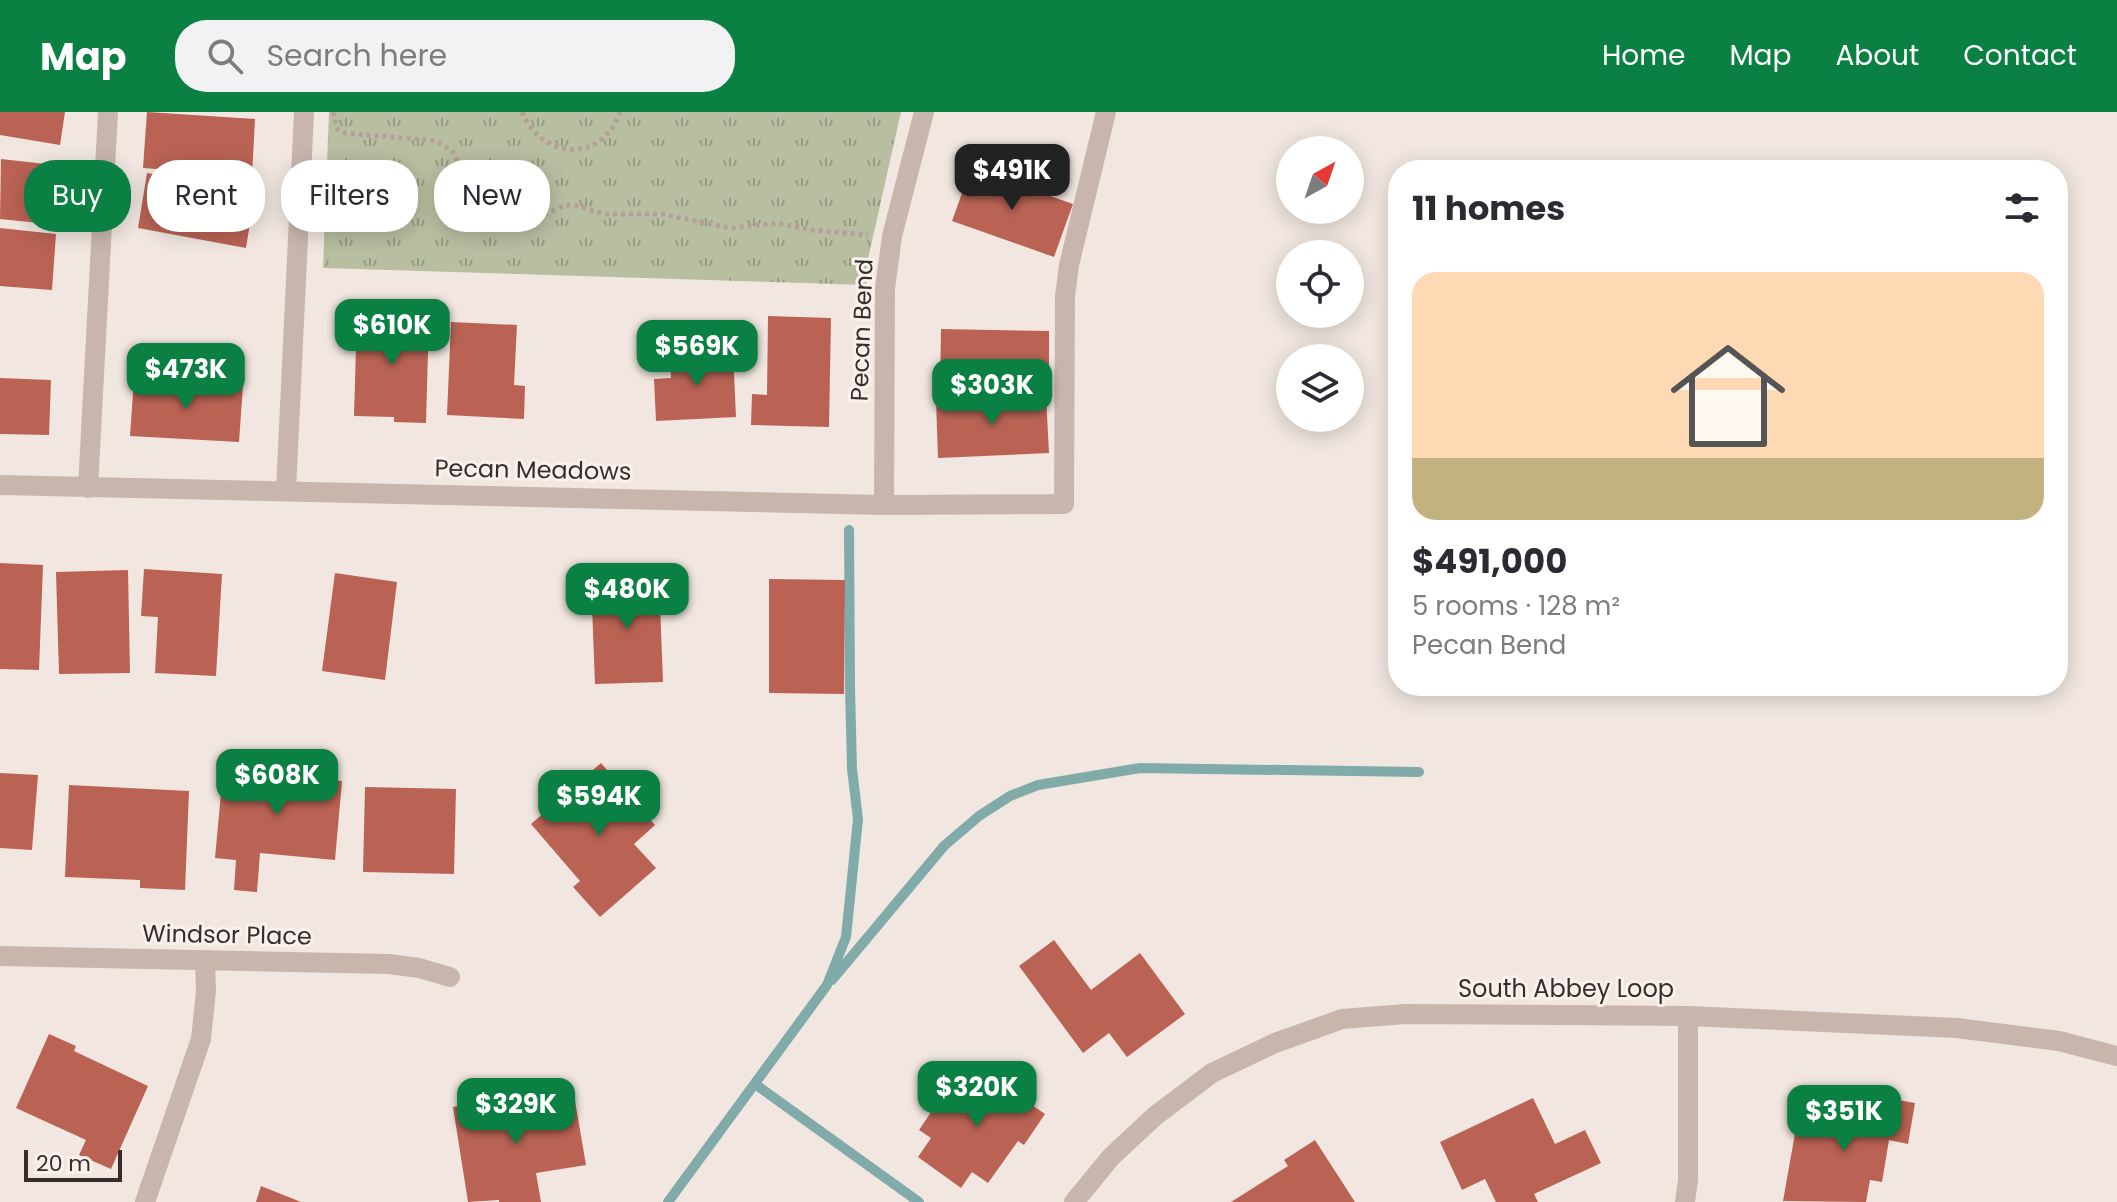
<!DOCTYPE html>
<html lang="en">
<head>
<meta charset="utf-8">
<style>
  :root { --surface:#fff; --page:#f2f2f3; --text:#2b2b33; --muted:#7c7c81; --accent:#0b8043 }
  body { margin:0; font-family:Poppins,sans-serif; background:var(--page); color:var(--text); height:100vh; display:flex; flex-direction:column; font-size:30px; white-space:nowrap }
  * { box-sizing:border-box; margin:0 }
  p { font-size:26px; color:var(--muted) }
  .icon { flex:none; width:44px; height:44px; fill:none; stroke:currentColor; stroke-width:2; stroke-linecap:round; stroke-linejoin:round }
  .map { position:relative; flex:1; overflow:hidden }
  .details { position:absolute; left:1388px; top:48px; width:680px; height:536px; display:flex; flex-direction:column; background:var(--surface); border-radius:32px; box-shadow:0 4px 20px #0003 }
  .details>* { flex:none }
  .hud { position:absolute; left:24px; top:48px; width:760px; height:72px; display:flex; gap:16px }
  .needle { width:52px; rotate:40deg }
  .tools { position:absolute; left:1276px; top:24px; display:grid; gap:16px }
  .tools a { display:grid; place-items:center; width:88px; height:88px; border-radius:50%; background:var(--surface); box-shadow:0 4px 20px #0003; font-size:40px }
  .scale { position:absolute; left:24px; bottom:20px; width:98px; box-sizing:border-box; padding-left:8px; border:4px solid #372d2b; border-top:0; font-size:22px; line-height:28px; white-space:nowrap; color:#372d2b; -webkit-text-stroke:6px #f9f2ec; paint-order:stroke }
  .price { position:absolute; translate:-50% -68px; padding:0 18px; border-radius:16px; background:var(--accent); color:#fff; font-size:26px; line-height:52px; filter:drop-shadow(0 2px 4px #0008) }
  .price::after { content:''; position:absolute; left:50%; top:48px; width:24px; height:18px; margin-left:-12px; background:inherit; clip-path:polygon(0 0,100% 0,50% 100%) }
  .price.current { background:#222; color:#fff }
  ul { padding:0; list-style:none }
  li { display:grid; align-content:center; gap:16px; height:424px; padding:0 24px }
  li span { display:grid; place-items:center; height:248px; border-radius:24px; color:#555 }
  li>.icon { margin-inline-start:auto }
  span .icon { width:144px; height:144px; fill:#fffc; stroke-width:1 }
  li b { font-size:34px }
  h2 { display:flex; justify-content:space-between; align-items:center; height:96px; padding:0 24px; font-size:34px }
  .chip { padding:0 28px; border-radius:32px; background:var(--surface); box-shadow:0 4px 20px #0003; font-size:28px; line-height:72px }
  .chip.current { background:var(--accent); color:#fff }
  header { display:flex; align-items:center; gap:48px; box-sizing:border-box; height:112px; padding:0 40px; background:var(--accent); color:#fff }
  header strong { font-size:38px }
  nav { display:flex; gap:44px; margin-inline-start:auto; font-size:28px }
  .search { width:560px; height:72px; background:var(--page); display:flex; align-items:center; gap:20px; box-sizing:border-box; padding:0 28px; border-radius:32px; color:var(--muted); font-size:30px }
  .map>svg:first-child { display:block }
  .park { fill:url(#park-tufts) }
  .lines { fill:none; stroke-linecap:round; stroke-linejoin:round }
  .stream { stroke:#81aba9; stroke-width:10 }
  .building { fill:#ba6354 }
  .path { stroke:#b4a097; stroke-width:5; stroke-dasharray:4 4; stroke-linecap:butt }
  .minor { stroke:#c8b6ad; stroke-width:20 }
  .labels { text-anchor:middle; stroke-width:6; stroke-linejoin:round; paint-order:stroke }
  .street-label { font-size:24px; fill:#372d2b; stroke:#f9f2ec }
</style>
</head>
<body>
<header>
<strong>Map</strong>
<div class="search"><svg class="icon" aria-label="search" viewBox="0 0 24 24"><circle cx="10" cy="10" r="6"/><path d="M15 15l6 6"/></svg>Search here</div>
<nav><a>Home</a><a>Map</a><a>About</a><a>Contact</a></nav>
</header>
<div class="map">
<svg width="2117" height="1090" viewBox="0 0 2117 1090">
  <defs>
    <pattern id="park-tufts" width="24" height="20" patternUnits="userSpaceOnUse" patternTransform="scale(2)"><rect width="24" height="20" fill="#b8bfa1"/><path d="M3 7l-1-3M5 7V3M7 7l1-3M15 17l-1-3M17 17v-4M19 17l1-3" fill="none" stroke="#969c83"/></pattern>
  </defs>
  <rect width="100%" height="100%" fill="#f1e7e0"/>
  <!-- park -->
  <path class="park" d="M329 0H901L868 147 867 173 323 156Z"/>
  <g class="lines">
    <!-- stream -->
    <path class="stream" d="M832 868 944 734 979 704 1010 684 1038 673 1140 656 1419 660
      M755 972 919 1090
      M668 1090 827 873 846 825 858 707 852 657 850 575 849 418"/>
  </g>
  <!-- building -->
  <path class="building" d="M0 0H65L60 33 0 23Z
    M147 0 255 7 252 64 143 56Z
    M1 47 64 54 58 113 0 107Z
    M971 56 1073 92 1054 145 952 109Z
    M147 61 255 80 246 136 138 116Z
    M0 116 56 122 52 178 0 174Z
    M357 201 429 204 426 311 394 310V305L354 304Z
    M768 204 831 206 829 315 751 313 752 282 767 283Z
    M451 210 517 213 514 273 525 274 524 307 447 303Z
    M941 217 1049 219V276L940 275Z
    M733 240 736 305 656 309 654 267 671 266 670 243Z
    M0 266 51 268 49 323 0 322Z
    M134 267 243 274 239 330 130 324Z
    M1046 284 1049 341 938 346 936 288Z
    M0 451 43 453 39 558 0 557Z
    M144 457 222 462 216 564 155 561 158 505 141 504Z
    M128 458 130 561 59 562 56 460Z
    M335 461 397 470 385 568 322 559Z
    M659 466 663 570 595 572 591 468Z
    M769 467 845 468 844 582 769 581Z
    M244 640 300 646 298 665 342 669 335 748 260 741 257 780 234 778 236 748 215 746 221 681 240 683Z
    M601 651 655 713 634 732 656 756 600 805 573 775 580 769 531 712Z
    M0 661 38 663 32 738 0 736Z
    M69 673 189 679 185 778 140 776V768L65 765Z
    M365 675 456 677 454 762 363 760Z
    M1054 828 1091 878 1140 841 1185 902 1127 945 1109 921 1083 941 1019 854Z
    M49 922 76 934 74 939 148 974 111 1057 79 1043 86 1028 16 996Z
    M979 956 1045 1002 1024 1033 1018 1029 988 1071 972 1060 961 1076 918 1045 931 1026 919 1018 948 975 960 982Z
    M527 983 528 990 574 983 586 1053 536 1061 541 1090H499V1088L468 1090 453 995Z
    M1875 984 1915 991 1908 1032 1889 1028 1882 1070 1870 1068 1866 1090 1783 1089 1799 999 1870 1012Z
    M1533 986 1555 1032 1585 1018 1601 1051 1534 1082 1538 1090H1496L1485 1067 1462 1078 1440 1030Z
    M1315 1028 1355 1090H1231L1288 1054 1284 1048Z
    M261 1074 301 1090H256Z"/>
  <g class="lines">
    <!-- path -->
    <path class="path" d="M333 0 338 18 345 21 437 29 454 41 459 53 460 83 466 94 474 103 488 108 523 111 566 93 578 94 604 102H662L731 116 778 111 812 118 868 123
      M522 0C542 48 602 52 620 0"/>
    <!-- minor -->
    <path class="minor" d="M0 373 884 393 1064 392 1065 184 1069 153 1106 0
      M88 376 108 0
      M286 378 304 0
      M884 393 885 177 892 124 924 0
      M0 844 389 852 419 856 450 865
      M145 1090 201 927 206 879 205 849
      M1074 1090 1111 1045 1155 1004 1212 961 1275 931 1342 907 1405 902 1688 904 1957 916 2059 929 2117 944
      M1685 1090 1688 1068V904"/>
  </g>
  <g class="labels">
    <!-- street labels -->
    <g class="street-label">
      <text transform="translate(862 218) rotate(-88)" y="8">Pecan Bend</text>
      <text transform="translate(533 358) rotate(1)" y="8">Pecan Meadows</text>
      <text transform="translate(227 823) rotate(1)" y="8">Windsor Place</text>
      <text x="1566" y="885">South Abbey Loop</text>
    </g>
  </g>
</svg>
<div class="tools">
<a><svg class="needle" viewBox="-14 -14 28 28"><path d="M0-13l5 13h-10z" fill="#e53935"/><path d="M0 13l5-13h-10z" fill="#7c7c81"/></svg></a>
<a><svg class="icon" aria-label="locate" viewBox="0 0 24 24"><circle cx="12" cy="12" r="6"/><path d="M12 2v4M12 18v4M2 12h4M18 12h4"/></svg></a>
<a><svg class="icon" aria-label="layers" viewBox="0 0 24 24"><path d="M12 4l9 5-9 5-9-5zM3 14l9 5 9-5"/></svg></a>
</div>
<div class="scale">20 m</div>
<b class="price current" style="left:1012px;top:100px">$491K</b>
<b class="price" style="left:392px;top:255px">$610K</b>
<b class="price" style="left:697px;top:276px">$569K</b>
<b class="price" style="left:186px;top:299px">$473K</b>
<b class="price" style="left:992px;top:315px">$303K</b>
<b class="price" style="left:627px;top:519px">$480K</b>
<b class="price" style="left:277px;top:705px">$608K</b>
<b class="price" style="left:599px;top:726px">$594K</b>
<b class="price" style="left:977px;top:1017px">$320K</b>
<b class="price" style="left:516px;top:1034px">$329K</b>
<b class="price" style="left:1844px;top:1041px">$351K</b>
<div class="hud">
<a class="chip current">Buy</a>
<a class="chip">Rent</a>
<a class="chip">Filters</a>
<a class="chip">New</a>
</div>
<section class="details">
<h2>11 homes<svg class="icon" aria-label="filters" viewBox="0 0 24 24"><path d="M4 7h16M4 17h16"/><circle cx="9" cy="7" r="2"/><circle cx="15" cy="17" r="2"/></svg></h2>
<ul>
<li><span style="background:linear-gradient(#ffd9b3 75%,#c2b280 0)"><svg class="icon" aria-label="home" viewBox="0 0 24 24"><path d="M3 11l9-7 9 7M6 9v11h12V9"/></svg></span><div><b>$491,000</b><p>5 rooms · 128 m²</p><p>Pecan Bend</p></div></li>
</ul>
</section>
</div>
</body>
</html>
